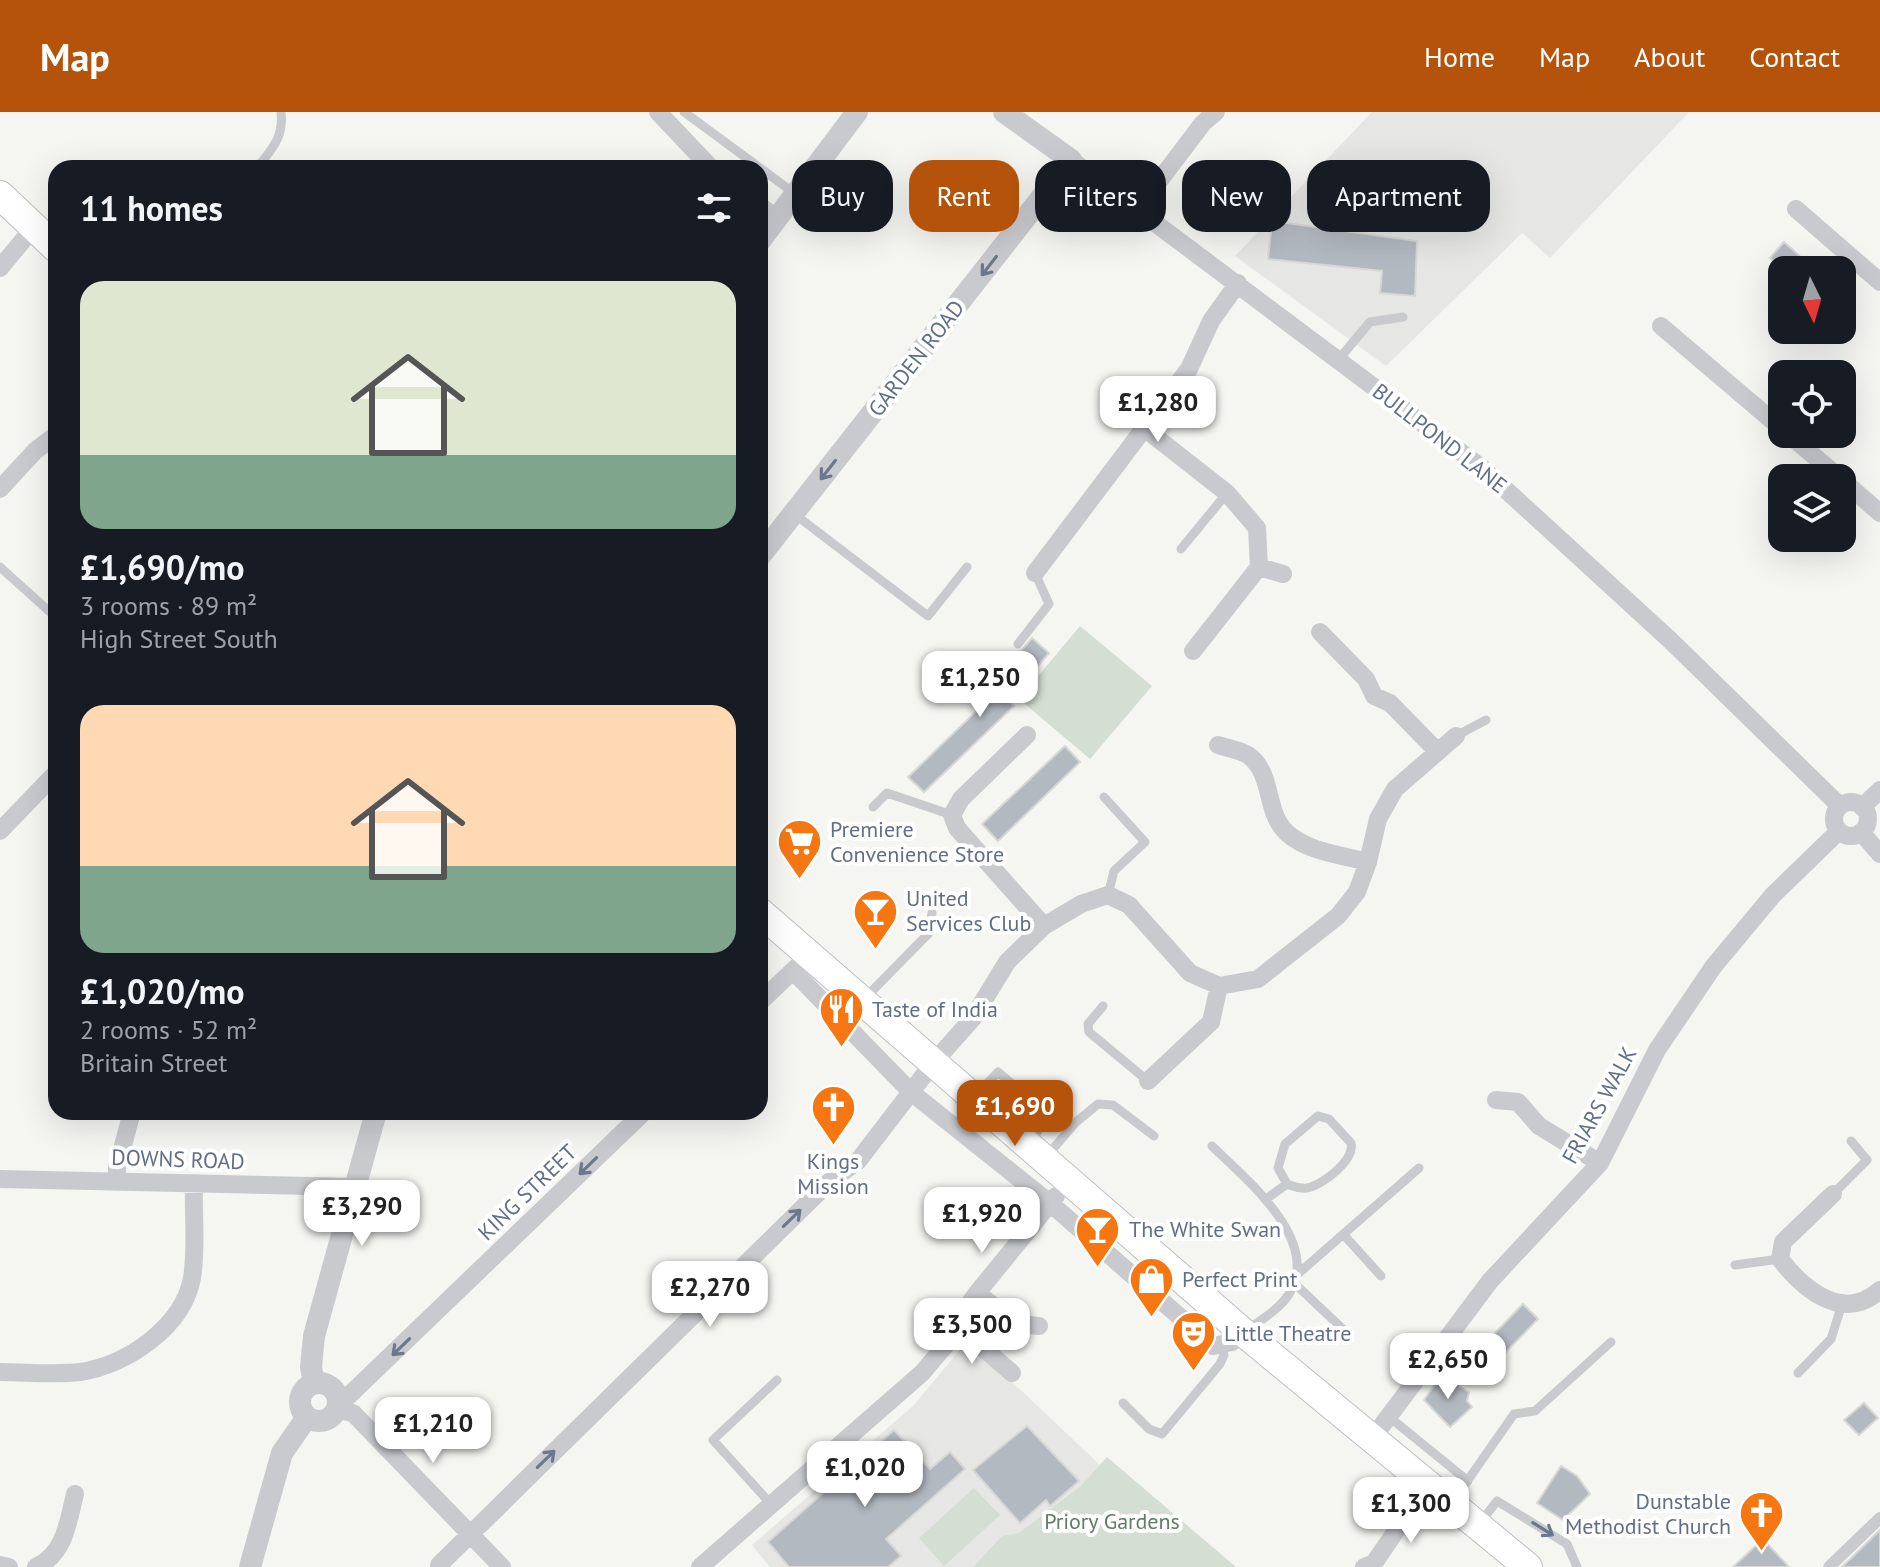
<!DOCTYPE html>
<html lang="en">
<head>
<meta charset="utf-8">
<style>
  :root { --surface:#171b24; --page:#20242c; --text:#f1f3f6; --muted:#9ea1a6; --accent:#b45309 }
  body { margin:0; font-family:"PT Sans",sans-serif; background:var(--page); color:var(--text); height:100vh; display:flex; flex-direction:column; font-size:30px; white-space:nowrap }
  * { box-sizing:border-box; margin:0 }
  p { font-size:26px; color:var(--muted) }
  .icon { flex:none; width:44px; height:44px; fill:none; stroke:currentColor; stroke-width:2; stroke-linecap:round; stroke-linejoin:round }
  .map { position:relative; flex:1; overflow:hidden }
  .drawer { position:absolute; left:48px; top:48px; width:720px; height:960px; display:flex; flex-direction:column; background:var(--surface); border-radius:24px; box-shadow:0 8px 32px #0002 }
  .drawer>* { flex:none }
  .top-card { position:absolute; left:792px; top:48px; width:760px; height:72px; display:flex; gap:16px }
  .needle { width:52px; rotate:175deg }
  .controls { position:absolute; left:1768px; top:144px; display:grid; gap:16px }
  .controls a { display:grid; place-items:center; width:88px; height:88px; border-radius:16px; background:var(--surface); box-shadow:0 8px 32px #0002; font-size:40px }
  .price { position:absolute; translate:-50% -68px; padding:0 18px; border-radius:16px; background:#fff; color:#222; font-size:26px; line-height:52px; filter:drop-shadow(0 2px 4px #0008) }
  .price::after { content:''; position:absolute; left:50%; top:48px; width:24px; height:18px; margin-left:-12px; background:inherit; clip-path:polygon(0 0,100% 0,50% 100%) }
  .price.on { background:var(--accent); color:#fff }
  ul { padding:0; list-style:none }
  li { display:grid; align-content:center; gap:16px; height:424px; padding:0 32px }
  li span { display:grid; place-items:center; height:248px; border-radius:24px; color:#555 }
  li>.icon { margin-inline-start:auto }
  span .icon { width:144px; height:144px; fill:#fffc; stroke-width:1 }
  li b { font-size:34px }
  h2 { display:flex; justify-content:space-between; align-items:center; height:96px; padding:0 32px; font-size:34px }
  .chip { padding:0 28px; border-radius:24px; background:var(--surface); box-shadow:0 8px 32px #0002; font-size:28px; line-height:72px }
  .chip.on { background:var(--accent); color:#fff }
  header { display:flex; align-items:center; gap:48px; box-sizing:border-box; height:112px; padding:0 40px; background:var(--accent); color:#fff }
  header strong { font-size:38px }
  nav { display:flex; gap:44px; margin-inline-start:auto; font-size:28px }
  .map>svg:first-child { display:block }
  .built { fill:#e6e6e5 }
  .green { fill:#d4ded2 }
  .building { fill:#b3b9c0; stroke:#d7d7d4; stroke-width:2 }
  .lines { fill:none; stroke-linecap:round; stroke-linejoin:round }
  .primary-casing { stroke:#bcbec3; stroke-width:30 }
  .service { stroke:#c8cace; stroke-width:9 }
  .pedestrian { stroke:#c8cace; stroke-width:12 }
  .minor { stroke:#c8cace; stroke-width:18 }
  .tertiary { stroke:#c8cace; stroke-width:22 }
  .primary { stroke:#fff; stroke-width:28 }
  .oneway { stroke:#6b778d }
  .labels { text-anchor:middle; stroke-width:8; stroke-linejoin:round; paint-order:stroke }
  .street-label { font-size:22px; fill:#616e86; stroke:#fff }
  .poi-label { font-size:22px; fill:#616e86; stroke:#fff; text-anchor:start }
  .park-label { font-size:22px; fill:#617c61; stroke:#fff }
</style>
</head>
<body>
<header>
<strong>Map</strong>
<nav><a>Home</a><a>Map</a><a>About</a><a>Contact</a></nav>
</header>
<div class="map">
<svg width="1880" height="1455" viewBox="0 0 1880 1455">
  <rect width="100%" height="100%" fill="#f5f6f2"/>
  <!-- built -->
  <path class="built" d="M1372 0H1689L1550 146 1522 121 1386 254 1235 144Z
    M968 1228 1141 1392 1155 1455H770L752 1433 913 1294Z"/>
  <!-- green -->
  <path class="green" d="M1080 514 1152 574 1090 647 1019 587Z
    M1107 1345 1236 1455H973L1002 1424 1019 1421 1081 1374Z
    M974 1376 1000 1403 944 1454 919 1426Z"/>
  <!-- building -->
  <path class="building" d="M1458 68 1478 88 1452 113 1433 93Z
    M1272 109 1417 129 1415 184 1380 181 1382 159 1268 147Z
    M1784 130 1815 158H1782L1770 146Z
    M1032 526 1049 541 1009 588 1014 594 924 680 908 665 1014 563 1006 556Z
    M1065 634 1080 650 998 729 982 712Z
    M1523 1192 1538 1207 1503 1243 1488 1228Z
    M1441 1264 1469 1280 1467 1289 1472 1295 1450 1315 1424 1288Z
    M1864 1291 1878 1306 1859 1323 1844 1308Z
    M1027 1314 1079 1369 1050 1394 1046 1388 1020 1411 973 1358Z
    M894 1318 930 1357 950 1340 965 1357 886 1427 901 1444 888 1455H789L768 1430Z
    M1561 1354 1577 1364 1590 1382 1563 1408 1537 1391Z
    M1880 1418V1455H1842Z
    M1763 1427 1789 1455H1733Z"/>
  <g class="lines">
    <defs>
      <path id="primary" d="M0 83 56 136
        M760 800 1244 1221 1528 1455"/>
    </defs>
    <!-- primary casing -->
    <use href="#primary" class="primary-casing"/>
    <!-- service -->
    <path class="service" d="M684 0 794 81
      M257 56C272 37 284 25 281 0
      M1339 247 1370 210 1403 205
      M793 401 928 504 967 455
      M1181 437 1227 381
      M0 455 50 500
      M1018 532 1049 492 1035 461
      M1456 624 1486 608
      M1104 685 1145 730 1114 759 1108 783
      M873 695 887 681 952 703
      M866 885 929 821 932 801
      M1103 894 1088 912 1089 920 1148 969
      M976 983 998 960 1048 1002 1030 1032
      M1212 1034C1247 1068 1322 1129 1289 1182 1280 1197 1259 1209 1246 1219
      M1046 1045 1075 1011 1098 992 1113 993 1154 1024
      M1833 1082 1867 1048 1851 1029
      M1266 1087 1287 1072C1293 1074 1300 1077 1307 1076 1323 1073 1355 1048 1351 1031L1329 1007 1318 1004 1285 1032 1278 1056 1287 1072
      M1343 1122 1381 1164
      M1735 1153 1780 1147
      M1299 1161 1419 1056
      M1294 1171 1346 1220
      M1798 1261 1831 1227 1842 1192
      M1123 1291 1149 1317 1162 1322 1220 1252 1224 1243 1221 1233
      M1388 1304 1468 1369
      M1454 1388 1514 1302 1535 1299 1611 1230
      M770 1391 713 1328 777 1268
      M1480 1411 1497 1389 1567 1432 1577 1455"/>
    <!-- pedestrian -->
    <path class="pedestrian" d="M1829 1455 1880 1406"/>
    <!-- minor -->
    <path class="minor" d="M658 0 711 56
      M1071 48 1482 356 1670 528 1840 694
      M760 94 776 106
      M1796 97 1880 170
      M1137 98 1203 11 1216 0
      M0 156 34 115
      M1661 214 1782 317
      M1144 316 1227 381 1257 416 1259 455 1193 539
      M1788 322 1840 366
      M1842 368 1880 401
      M0 377 35 339 56 323
      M1259 455 1283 462
      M1035 461 1189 257 1211 209 1238 171
      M1320 520 1366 567 1374 584 1390 591 1437 639
      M1027 623 961 687 952 703 957 716 1044 814
      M1218 633C1227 636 1240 638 1248 643 1274 661 1264 700 1287 721 1308 740 1341 743 1368 750
      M1834 707a17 17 0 1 1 34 0a17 17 0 1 1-34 0Z
      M1862 695 1880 678
      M0 719 56 661
      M1861 720 1880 742
      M793 859 912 981 1050 1091 1213 1234 1232 1230 1244 1221
      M760 890 801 851
      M1148 969 1211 910 1219 874
      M1496 988 1518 990 1539 1014 1600 1051
      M0 1067 355 1075
      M117 1069V1056L132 1000
      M1833 1082 1783 1130 1780 1147C1804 1178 1844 1211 1880 1178
      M977 1181 1017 1212 1039 1214
      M960 1216 1012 1261
      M0 1260C26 1260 54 1263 80 1260 127 1253 183 1215 192 1166 197 1136 193 1103 194 1073
      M338 1294 644 1000
      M336 1298 353 1301 502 1455
      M1371 1328 1490 1169 1600 1051 1657 938 1713 855 1773 783 1839 719
      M0 1453 9 1455
      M439 1453 829 1070 858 1049 934 950 973 906 1007 850 1044 814 1081 792 1108 783 1129 793 1190 861 1219 874 1258 867 1338 804 1357 780 1368 750 1378 707 1395 677 1456 624
      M36 1455C65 1442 68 1410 75 1382
      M700 1455 922 1261 960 1216 963 1200 977 1181 1056 1084
      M1364 1455 1374 1451 1428 1372"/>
    <!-- tertiary -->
    <path class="tertiary" d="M760 129 857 0
      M760 444 1071 48 1004 0
      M300 1290a19 19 0 1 1 38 0a19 19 0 1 1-38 0Z
      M314 1271 311 1255 314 1224 376 1000
      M250 1455 282 1341 307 1305"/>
    <!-- primary -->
    <use href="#primary" class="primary"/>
  </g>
  <!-- one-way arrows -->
  <defs><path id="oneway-shaft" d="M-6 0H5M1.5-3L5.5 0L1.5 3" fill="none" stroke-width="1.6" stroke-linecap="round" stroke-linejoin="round" transform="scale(2)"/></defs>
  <g class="oneway">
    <use href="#oneway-shaft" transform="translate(989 154) rotate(128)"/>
    <use href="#oneway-shaft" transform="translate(828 358) rotate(128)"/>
    <use href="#oneway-shaft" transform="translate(588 1054) rotate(136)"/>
    <use href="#oneway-shaft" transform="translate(792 1106) rotate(-44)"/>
    <use href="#oneway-shaft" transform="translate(401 1235) rotate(136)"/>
    <use href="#oneway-shaft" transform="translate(546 1347) rotate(-44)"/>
    <use href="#oneway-shaft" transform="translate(1543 1417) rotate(32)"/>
  </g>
  <!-- icons -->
  <defs>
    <symbol id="supermarket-pin" viewBox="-11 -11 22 30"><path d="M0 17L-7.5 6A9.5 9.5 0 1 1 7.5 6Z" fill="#f67612" stroke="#fff"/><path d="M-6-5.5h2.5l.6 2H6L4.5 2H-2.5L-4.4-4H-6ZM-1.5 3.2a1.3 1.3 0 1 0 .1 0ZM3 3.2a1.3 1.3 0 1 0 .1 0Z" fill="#fff"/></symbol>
    <symbol id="bar-pin" viewBox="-11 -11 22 30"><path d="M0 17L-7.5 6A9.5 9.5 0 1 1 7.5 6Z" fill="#f67612" stroke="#fff"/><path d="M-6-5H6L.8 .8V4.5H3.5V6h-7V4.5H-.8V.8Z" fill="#fff"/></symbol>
    <symbol id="restaurant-pin" viewBox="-11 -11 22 30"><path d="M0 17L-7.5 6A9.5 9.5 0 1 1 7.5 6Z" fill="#f67612" stroke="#fff"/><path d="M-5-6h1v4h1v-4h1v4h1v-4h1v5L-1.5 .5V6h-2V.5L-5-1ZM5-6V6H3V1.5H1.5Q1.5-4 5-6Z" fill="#fff"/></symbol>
    <symbol id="church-pin" viewBox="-11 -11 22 30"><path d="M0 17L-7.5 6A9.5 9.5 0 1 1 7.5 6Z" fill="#f67612" stroke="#fff"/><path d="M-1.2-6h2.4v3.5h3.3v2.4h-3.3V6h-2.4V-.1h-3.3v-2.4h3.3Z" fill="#fff"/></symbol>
    <symbol id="shop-pin" viewBox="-11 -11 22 30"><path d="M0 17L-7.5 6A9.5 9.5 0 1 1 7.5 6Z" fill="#f67612" stroke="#fff"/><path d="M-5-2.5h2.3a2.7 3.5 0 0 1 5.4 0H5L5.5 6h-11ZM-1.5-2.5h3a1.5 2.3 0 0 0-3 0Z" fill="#fff"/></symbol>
    <symbol id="theatre-pin" viewBox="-11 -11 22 30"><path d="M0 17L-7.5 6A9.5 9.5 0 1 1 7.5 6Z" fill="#f67612" stroke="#fff"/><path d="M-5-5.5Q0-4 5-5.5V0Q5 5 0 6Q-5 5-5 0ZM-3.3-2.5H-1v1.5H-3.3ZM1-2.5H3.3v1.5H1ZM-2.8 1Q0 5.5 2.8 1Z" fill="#fff"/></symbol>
  </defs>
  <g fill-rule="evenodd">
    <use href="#supermarket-pin" x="774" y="704" width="51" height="69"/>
    <use href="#bar-pin" x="850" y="774" width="51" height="69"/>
    <use href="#restaurant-pin" x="816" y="872" width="51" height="69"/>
    <use href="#church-pin" x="808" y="970" width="51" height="69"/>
    <use href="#bar-pin" x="1072" y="1092" width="51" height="69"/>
    <use href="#shop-pin" x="1126" y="1142" width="51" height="69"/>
    <use href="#theatre-pin" x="1168" y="1196" width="51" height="69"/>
    <use href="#church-pin" x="1736" y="1376" width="51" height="69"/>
  </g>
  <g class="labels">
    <!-- street labels -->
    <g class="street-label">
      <text transform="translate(916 246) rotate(-52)" y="8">GARDEN ROAD</text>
      <text transform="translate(1440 326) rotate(38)" y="8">BULLPOND LANE</text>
      <text transform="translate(1599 993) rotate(-61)" y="8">FRIARS WALK</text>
      <text transform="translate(178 1047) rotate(2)" y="8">DOWNS ROAD</text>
      <text transform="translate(527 1080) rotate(-44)" y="8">KING STREET</text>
    </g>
    <!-- poi labels -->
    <g class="poi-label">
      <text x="830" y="725">Premiere<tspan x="830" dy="25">Convenience Store</tspan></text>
      <text x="906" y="794">United<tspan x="906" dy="25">Services Club</tspan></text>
      <text x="872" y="905">Taste of India</text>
      <text x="833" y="1057" text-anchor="middle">Kings<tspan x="833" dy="25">Mission</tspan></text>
      <text x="1129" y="1125">The White Swan</text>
      <text x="1182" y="1175">Perfect Print</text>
      <text x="1224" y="1229">Little Theatre</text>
      <text x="1731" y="1397" text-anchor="end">Dunstable<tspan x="1731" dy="25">Methodist Church</tspan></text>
    </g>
    <!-- park labels -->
    <g class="park-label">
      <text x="1112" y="1417">Priory Gardens</text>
    </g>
  </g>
</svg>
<div class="controls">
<a><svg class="needle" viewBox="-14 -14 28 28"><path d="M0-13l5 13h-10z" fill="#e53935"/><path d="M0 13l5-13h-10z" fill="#9ea1a6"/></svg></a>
<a><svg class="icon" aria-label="locate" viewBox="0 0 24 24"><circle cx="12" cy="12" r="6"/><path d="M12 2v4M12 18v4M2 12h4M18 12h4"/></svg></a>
<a><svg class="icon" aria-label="layers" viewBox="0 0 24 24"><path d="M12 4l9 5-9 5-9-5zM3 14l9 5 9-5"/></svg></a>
</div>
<b class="price" style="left:1158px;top:332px">£1,280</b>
<b class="price" style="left:980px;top:607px">£1,250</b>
<b class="price on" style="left:1015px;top:1036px">£1,690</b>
<b class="price" style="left:362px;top:1136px">£3,290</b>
<b class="price" style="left:982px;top:1143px">£1,920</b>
<b class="price" style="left:710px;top:1217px">£2,270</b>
<b class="price" style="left:972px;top:1254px">£3,500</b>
<b class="price" style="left:1448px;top:1289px">£2,650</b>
<b class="price" style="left:433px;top:1353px">£1,210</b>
<b class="price" style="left:865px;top:1397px">£1,020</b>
<b class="price" style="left:1411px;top:1433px">£1,300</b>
<div class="top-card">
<a class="chip">Buy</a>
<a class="chip on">Rent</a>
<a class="chip">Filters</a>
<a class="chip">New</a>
<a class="chip">Apartment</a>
</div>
<section class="drawer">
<h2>11 homes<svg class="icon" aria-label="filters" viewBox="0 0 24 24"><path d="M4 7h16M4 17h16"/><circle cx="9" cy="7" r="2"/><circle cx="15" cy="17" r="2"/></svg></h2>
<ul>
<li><span style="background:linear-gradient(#dfe7d0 70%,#7fa58c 0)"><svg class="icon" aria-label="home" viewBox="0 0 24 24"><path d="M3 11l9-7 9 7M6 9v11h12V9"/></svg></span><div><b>£1,690/mo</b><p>3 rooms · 89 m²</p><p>High Street South</p></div></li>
<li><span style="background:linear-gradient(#ffd9b3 65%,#7fa58c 0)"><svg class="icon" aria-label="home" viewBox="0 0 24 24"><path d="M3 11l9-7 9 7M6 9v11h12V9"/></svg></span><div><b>£1,020/mo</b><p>2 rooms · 52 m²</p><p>Britain Street</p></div></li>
</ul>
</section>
</div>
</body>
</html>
